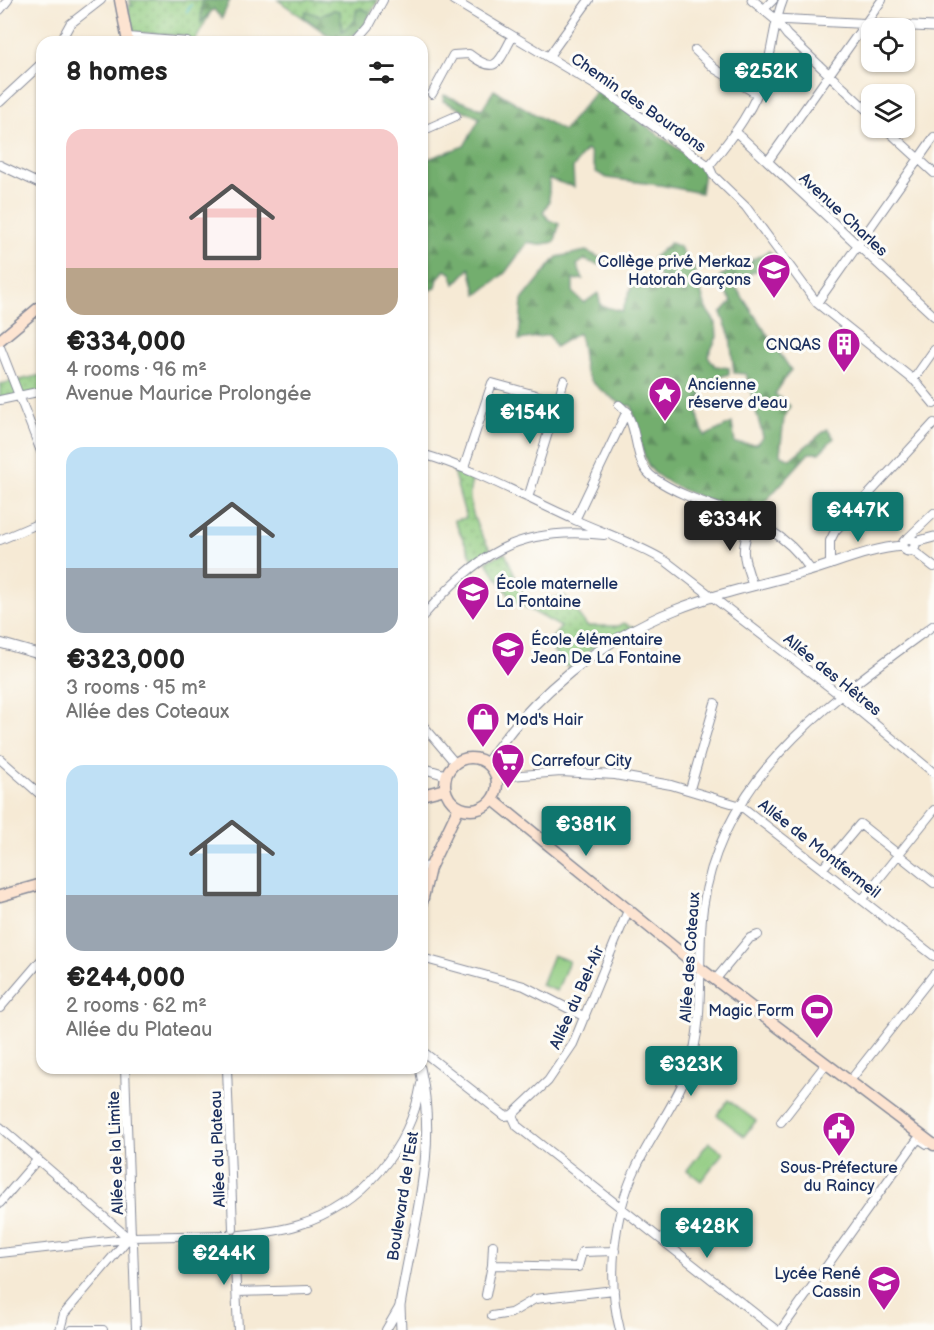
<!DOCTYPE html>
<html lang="en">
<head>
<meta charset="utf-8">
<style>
  :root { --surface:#fff; --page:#f2f2f2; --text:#222; --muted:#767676; --accent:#0f766e }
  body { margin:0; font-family:"Balsamiq Sans",sans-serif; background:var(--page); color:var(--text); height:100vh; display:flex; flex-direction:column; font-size:22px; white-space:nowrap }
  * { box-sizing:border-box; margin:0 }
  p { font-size:20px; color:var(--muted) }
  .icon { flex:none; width:33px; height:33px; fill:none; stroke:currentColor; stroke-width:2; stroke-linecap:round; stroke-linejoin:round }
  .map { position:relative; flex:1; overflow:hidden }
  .side { position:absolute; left:36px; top:36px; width:392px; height:1038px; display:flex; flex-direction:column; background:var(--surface); border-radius:18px; box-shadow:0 2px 4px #0004 }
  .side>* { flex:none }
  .tools { position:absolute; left:861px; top:18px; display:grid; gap:12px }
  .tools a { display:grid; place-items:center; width:54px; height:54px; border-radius:12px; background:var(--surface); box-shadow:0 2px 4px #0004; font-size:30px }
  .price { position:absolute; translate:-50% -51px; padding:0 14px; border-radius:6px; background:var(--accent); color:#fff; font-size:20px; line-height:39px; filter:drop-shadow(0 2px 3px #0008) }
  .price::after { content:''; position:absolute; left:50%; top:36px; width:18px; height:14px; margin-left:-9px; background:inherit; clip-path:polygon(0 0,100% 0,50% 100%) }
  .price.on { background:#222; color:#fff }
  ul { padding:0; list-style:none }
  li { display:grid; align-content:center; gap:12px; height:318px; padding:0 30px }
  li span { display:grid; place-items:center; height:186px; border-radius:18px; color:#555 }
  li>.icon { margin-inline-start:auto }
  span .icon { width:108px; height:108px; fill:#fffc; stroke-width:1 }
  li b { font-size:26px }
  h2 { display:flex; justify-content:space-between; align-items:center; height:72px; padding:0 30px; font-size:26px }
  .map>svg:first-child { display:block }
  .green { fill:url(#green-dots); stroke:#557c6e; stroke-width:1.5 }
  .forest { fill:url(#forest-firs); stroke:#476e66; stroke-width:1.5 }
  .pitch { fill:#8fca7f; stroke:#557c6e; stroke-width:1.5 }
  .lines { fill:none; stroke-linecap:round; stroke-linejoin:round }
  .stream { stroke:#51c0c6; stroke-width:2 }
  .minor-casing { stroke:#888c9a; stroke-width:10 }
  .tertiary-casing { stroke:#888c9a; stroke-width:11 }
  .secondary-casing { stroke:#888c9a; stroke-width:13 }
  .minor { stroke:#fff; stroke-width:8 }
  .tertiary { stroke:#fff; stroke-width:9 }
  .secondary { stroke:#fde4d1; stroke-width:10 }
  .labels { text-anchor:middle; stroke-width:6; stroke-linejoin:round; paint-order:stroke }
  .street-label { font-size:16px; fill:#1b2f5e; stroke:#fdfcf7 }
  .poi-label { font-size:16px; fill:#1b2f5e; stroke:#fdfcf7; text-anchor:start }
</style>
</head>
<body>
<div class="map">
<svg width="934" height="1330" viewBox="0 0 934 1330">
  <defs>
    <pattern id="green-dots" width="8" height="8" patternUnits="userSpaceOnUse" patternTransform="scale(1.5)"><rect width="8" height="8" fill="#8fca7f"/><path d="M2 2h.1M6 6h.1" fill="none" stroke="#74a46b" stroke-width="1.8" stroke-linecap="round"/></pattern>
    <pattern id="forest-firs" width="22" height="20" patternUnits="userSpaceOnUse" patternTransform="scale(1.5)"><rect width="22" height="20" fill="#73ae6e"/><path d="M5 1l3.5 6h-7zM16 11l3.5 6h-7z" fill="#5e8e5e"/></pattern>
  </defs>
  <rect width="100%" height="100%" fill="#fdfcf7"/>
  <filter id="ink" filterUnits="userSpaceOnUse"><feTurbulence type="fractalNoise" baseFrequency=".0167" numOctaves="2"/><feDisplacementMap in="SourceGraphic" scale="12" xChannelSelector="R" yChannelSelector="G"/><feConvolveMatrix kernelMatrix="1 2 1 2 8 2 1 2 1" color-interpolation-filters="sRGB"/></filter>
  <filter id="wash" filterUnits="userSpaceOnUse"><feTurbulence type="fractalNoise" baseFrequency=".008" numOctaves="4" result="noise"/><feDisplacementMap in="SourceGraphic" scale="24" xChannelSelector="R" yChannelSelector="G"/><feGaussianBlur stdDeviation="1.35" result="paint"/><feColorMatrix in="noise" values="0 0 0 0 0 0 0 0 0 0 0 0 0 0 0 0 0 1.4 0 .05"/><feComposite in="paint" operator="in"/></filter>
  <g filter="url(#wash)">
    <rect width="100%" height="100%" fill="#f6ead5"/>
    <!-- green -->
    <path class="green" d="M129 0H217L195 41 184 36 132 32 128 5 133 6Z
      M278 0H378L362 30 346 39 328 35Z
      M42 375V392L0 400V384Z
      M453 471 473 479C463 502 479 533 493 553L475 564 454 520 466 518Z
      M505 553 524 595 533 602 565 596 587 626H619L624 623 636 628 596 653 594 647 568 668 547 644 561 627 512 600 486 561Z"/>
    <!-- forest -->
    <path class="forest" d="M202 0H230L222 18 213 9 201 23Z
      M361 8 371 13 362 30 346 39 328 35 304 17 306 11 320 16 334 10 340 11 342 31 355 21 356 11Z
      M494 90 563 131 597 90 697 163 704 172 701 193 660 185 607 178 596 172 590 152 586 150 573 168 574 187 549 179V202L543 212 549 220 559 224 555 242 537 245 528 242 505 273 477 295 470 268 455 284 451 273 445 270 438 278 436 288 422 293V161L464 146 480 118 443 101 444 95 482 109Z
      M670 243 680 247 687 261 693 264 706 309 716 323 717 337 708 356 715 366 729 368V374L710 380C697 403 693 410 705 436L732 423 735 443 756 444 763 437 746 374 734 373 730 336 721 313 732 301 721 286 720 276 769 251 776 260 733 283 791 370 775 394 790 406 784 418 780 454 790 459 827 429 834 438 819 453H809L755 513C731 510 659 486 648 465 640 448 637 425 632 407L630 405 625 407C611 396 587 385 584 366 582 354 583 344 578 333L555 347 549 335 519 340 522 300 557 257 586 251 607 261 599 265 584 260 577 265 583 279 573 280V293L584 303 598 293 601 306 622 311 635 278 655 291 661 280 652 259Z"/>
    <!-- pitch -->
    <path class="pitch" d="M553 955 569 961 557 991 541 985Z
      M728 1100 756 1121 744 1136 717 1115Z
      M709 1142 723 1153 701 1181 687 1170Z"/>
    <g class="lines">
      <!-- stream -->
      <path class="stream" d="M187 12 191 5"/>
    </g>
  </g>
  <g filter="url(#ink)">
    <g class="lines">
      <defs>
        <path id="minor" d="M453 0 605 91 709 166 713 175 746 207 817 303 915 381 934 404
          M0 10 8 0
          M763 10 773 0
          M775 19 787 35 872 115
          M128 37 187 42
          M60 42 70 24 101 0
          M355 42 369 26 383 0
          M695 50 715 69 757 94
          M549 56 589 0
          M432 94 453 55 469 54C498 76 498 62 513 36
          M0 102 42 63
          M885 128 934 173
          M422 131 456 116
          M736 132 934 316
          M768 161 882 0
          M0 165 42 185
          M709 166C733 136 757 106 767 67 773 45 774 22 783 0
          M817 303 934 137
          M0 347 42 454
          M913 380 934 350
          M0 400 42 391
          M619 405C642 423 630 462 654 478 708 515 769 507 811 570
          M422 454C475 469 524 497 575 520 606 534 638 544 667 562L840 695 934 773
          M464 467 492 383 557 401
          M528 498 564 380
          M752 519C740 551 742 554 753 586
          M575 520 627 411
          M908 538 934 513
          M0 540 42 522
          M912 550 934 567
          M830 565V541L835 531 934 423
          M422 617C477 555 517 525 604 535
          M422 724 455 763
          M0 759 42 796
          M496 777 561 772 615 775 671 785 741 806 934 956
          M690 789 715 703
          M422 866 430 868
          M823 868 860 824 934 883
          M862 900 934 810
          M422 958 524 986 585 1017
          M715 980 750 938 758 935
          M0 1008 42 959
          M422 1051 505 1116 512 1115
          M125 1068 131 1236
          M227 1068 233 1229
          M849 1082 934 974
          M512 1115 517 1126 776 1330
          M512 1115 548 1081 573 1044 629 908
          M781 1122 826 1064
          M0 1127 125 1235
          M0 1203 38 1159
          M240 1235C260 1233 280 1231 299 1225 362 1206 410 1148 421 1084
          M131 1237 227 1235
          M130 1239 133 1244 136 1330
          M234 1241 238 1330
          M0 1253 126 1239
          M492 1265 578 1267 582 1252 615 1251
          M237 1292 309 1290
          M486 1295 492 1265 493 1245
          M492 1316 511 1313 535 1299 614 1290
          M60 1330 64 1314 127 1240
          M72 1330H103
          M386 1330 400 1306
          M620 1330C607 1280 613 1217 635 1170 651 1135 675 1106 688 1070 707 1017 696 962 703 908 721 774 835 698 934 625
          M781 1330 917 1140H921L927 1144"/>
        <path id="tertiary" d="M752 0 775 19 934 27
          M903 545a6 6 0 1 1 12 0a6 6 0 1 1-12 0Z
          M915 542 934 537
          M0 643 42 655
          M487 763C531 697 601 639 675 610 717 593 763 584 806 572 837 563 871 548 903 546
          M422 768 446 775
          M401 1330 400 1306C413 1224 439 1150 420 1068"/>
        <path id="secondary" d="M120 0 128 42
          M0 340 42 305
          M445 784a26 26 0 1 1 52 0a26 26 0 1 1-52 0Z
          M422 795 445 789
          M492 799 701 969 934 1145
          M0 896 42 884
          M422 902 430 868 459 807"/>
      </defs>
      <!-- minor casing -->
      <use href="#minor" class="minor-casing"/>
      <!-- tertiary casing -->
      <use href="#tertiary" class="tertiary-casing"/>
      <!-- secondary casing -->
      <use href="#secondary" class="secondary-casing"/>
      <!-- minor -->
      <use href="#minor" class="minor"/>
      <!-- tertiary -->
      <use href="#tertiary" class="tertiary"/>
      <!-- secondary -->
      <use href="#secondary" class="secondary"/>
    </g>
  </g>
  <!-- icons -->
  <defs>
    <symbol id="school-pin" viewBox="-11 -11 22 30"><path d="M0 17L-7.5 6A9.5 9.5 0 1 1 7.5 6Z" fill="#b5179e" stroke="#fdfcf7"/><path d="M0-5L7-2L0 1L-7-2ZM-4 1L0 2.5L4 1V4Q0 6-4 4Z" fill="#fff"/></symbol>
    <symbol id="building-pin" viewBox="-11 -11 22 30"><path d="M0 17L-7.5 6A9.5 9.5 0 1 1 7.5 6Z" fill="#b5179e" stroke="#fdfcf7"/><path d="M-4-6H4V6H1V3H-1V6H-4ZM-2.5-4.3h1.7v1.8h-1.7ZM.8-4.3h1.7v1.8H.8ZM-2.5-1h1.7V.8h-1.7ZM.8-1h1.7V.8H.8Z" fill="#fff"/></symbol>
    <symbol id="sight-pin" viewBox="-11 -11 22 30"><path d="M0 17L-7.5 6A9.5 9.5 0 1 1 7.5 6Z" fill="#b5179e" stroke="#fdfcf7"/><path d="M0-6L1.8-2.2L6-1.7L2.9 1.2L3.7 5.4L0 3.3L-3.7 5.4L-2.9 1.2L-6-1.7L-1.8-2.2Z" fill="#fff"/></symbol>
    <symbol id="shop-pin" viewBox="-11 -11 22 30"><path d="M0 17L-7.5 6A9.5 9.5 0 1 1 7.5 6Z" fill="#b5179e" stroke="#fdfcf7"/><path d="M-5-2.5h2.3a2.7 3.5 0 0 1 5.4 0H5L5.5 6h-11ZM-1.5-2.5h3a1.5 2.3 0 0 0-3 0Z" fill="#fff"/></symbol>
    <symbol id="supermarket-pin" viewBox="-11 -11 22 30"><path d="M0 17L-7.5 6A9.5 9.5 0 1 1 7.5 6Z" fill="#b5179e" stroke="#fdfcf7"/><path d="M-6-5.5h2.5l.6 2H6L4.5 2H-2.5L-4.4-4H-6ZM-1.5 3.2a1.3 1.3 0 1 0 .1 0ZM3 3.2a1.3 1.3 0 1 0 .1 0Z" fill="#fff"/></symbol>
    <symbol id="stadium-pin" viewBox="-11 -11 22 30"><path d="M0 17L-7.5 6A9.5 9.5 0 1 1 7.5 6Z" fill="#b5179e" stroke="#fdfcf7"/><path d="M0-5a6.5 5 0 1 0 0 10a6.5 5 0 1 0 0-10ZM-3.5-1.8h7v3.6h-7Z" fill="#fff"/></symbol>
    <symbol id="civic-pin" viewBox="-11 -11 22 30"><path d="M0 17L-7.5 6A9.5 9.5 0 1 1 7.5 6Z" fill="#b5179e" stroke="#fdfcf7"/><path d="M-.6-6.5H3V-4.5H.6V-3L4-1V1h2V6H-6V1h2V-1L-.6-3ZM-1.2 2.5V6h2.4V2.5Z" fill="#fff"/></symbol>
  </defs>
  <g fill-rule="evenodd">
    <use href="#school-pin" x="755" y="251" width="38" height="52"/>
    <use href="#building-pin" x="825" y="325" width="38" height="52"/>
    <use href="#sight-pin" x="646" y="374" width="38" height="52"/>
    <use href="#school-pin" x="454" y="573" width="38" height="52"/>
    <use href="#school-pin" x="489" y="629" width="38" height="52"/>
    <use href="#shop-pin" x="464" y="700" width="38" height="52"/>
    <use href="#supermarket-pin" x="489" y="741" width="38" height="52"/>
    <use href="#stadium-pin" x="798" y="991" width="38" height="52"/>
    <use href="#civic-pin" x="820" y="1109" width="38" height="52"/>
    <use href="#school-pin" x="865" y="1263" width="38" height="52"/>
  </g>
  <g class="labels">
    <!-- street labels -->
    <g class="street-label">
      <text transform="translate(639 102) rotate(35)" y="6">Chemin des Bourdons</text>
      <text transform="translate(844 214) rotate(43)" y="6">Avenue Charles</text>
      <text transform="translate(833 674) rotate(39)" y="6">Allée des Hêtres</text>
      <text transform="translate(820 848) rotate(38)" y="6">Allée de Montfermeil</text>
      <text transform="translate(689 957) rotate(-86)" y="6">Allée des Coteaux</text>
      <text transform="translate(576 997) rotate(-66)" y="6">Allée du Bel-Air</text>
      <text transform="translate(217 1149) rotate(-92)" y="6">Allée du Plateau</text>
      <text transform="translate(115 1153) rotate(-92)" y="6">Allée de la Limite</text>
      <text transform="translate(402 1196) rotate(-81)" y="6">Boulevard de l'Est</text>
    </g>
    <!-- poi labels -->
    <g class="poi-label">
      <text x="751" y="267" text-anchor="end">Collège privé Merkaz<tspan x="751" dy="18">Hatorah Garçons</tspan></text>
      <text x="821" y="350" text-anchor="end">CNQAS</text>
      <text x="688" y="390">Ancienne<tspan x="688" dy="18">réserve d'eau</tspan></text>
      <text x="496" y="589">École maternelle<tspan x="496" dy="18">La Fontaine</tspan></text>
      <text x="531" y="645">École élémentaire<tspan x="531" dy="18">Jean De La Fontaine</tspan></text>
      <text x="506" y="725">Mod's Hair</text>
      <text x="531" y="766">Carrefour City</text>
      <text x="794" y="1016" text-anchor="end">Magic Form</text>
      <text x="839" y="1173" text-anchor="middle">Sous-Préfecture<tspan x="839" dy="18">du Raincy</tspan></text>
      <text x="861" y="1279" text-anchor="end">Lycée René<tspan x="861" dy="18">Cassin</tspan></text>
    </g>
  </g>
</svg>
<div class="tools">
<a><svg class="icon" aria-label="locate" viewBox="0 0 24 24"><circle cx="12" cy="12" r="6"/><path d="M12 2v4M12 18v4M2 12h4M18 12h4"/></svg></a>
<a><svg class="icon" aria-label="layers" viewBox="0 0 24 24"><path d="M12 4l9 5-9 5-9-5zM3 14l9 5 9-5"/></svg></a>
</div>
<b class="price" style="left:766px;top:104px">€252K</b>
<b class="price" style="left:530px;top:445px">€154K</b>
<b class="price" style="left:858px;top:543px">€447K</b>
<b class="price on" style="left:730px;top:552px">€334K</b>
<b class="price" style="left:586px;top:857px">€381K</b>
<b class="price" style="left:691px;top:1097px">€323K</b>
<b class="price" style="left:707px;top:1259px">€428K</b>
<b class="price" style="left:224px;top:1286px">€244K</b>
<section class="side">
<h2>8 homes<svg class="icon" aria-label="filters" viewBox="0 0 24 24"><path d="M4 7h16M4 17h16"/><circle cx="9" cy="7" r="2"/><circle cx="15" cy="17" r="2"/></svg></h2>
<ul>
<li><span style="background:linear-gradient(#f6c9c9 75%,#b9a48a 0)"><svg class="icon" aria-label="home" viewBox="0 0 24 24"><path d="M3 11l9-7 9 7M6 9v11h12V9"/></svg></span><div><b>€334,000</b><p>4 rooms · 96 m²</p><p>Avenue Maurice Prolongée</p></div></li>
<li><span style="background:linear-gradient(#bfe0f5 65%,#9aa5b1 0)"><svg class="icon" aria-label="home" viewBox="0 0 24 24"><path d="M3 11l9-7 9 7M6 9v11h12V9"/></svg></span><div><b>€323,000</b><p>3 rooms · 95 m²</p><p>Allée des Coteaux</p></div></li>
<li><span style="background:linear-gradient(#bfe0f5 70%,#9aa5b1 0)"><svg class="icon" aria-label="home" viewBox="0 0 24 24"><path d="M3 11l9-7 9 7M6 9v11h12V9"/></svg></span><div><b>€244,000</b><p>2 rooms · 62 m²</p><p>Allée du Plateau</p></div></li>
</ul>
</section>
</div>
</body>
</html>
